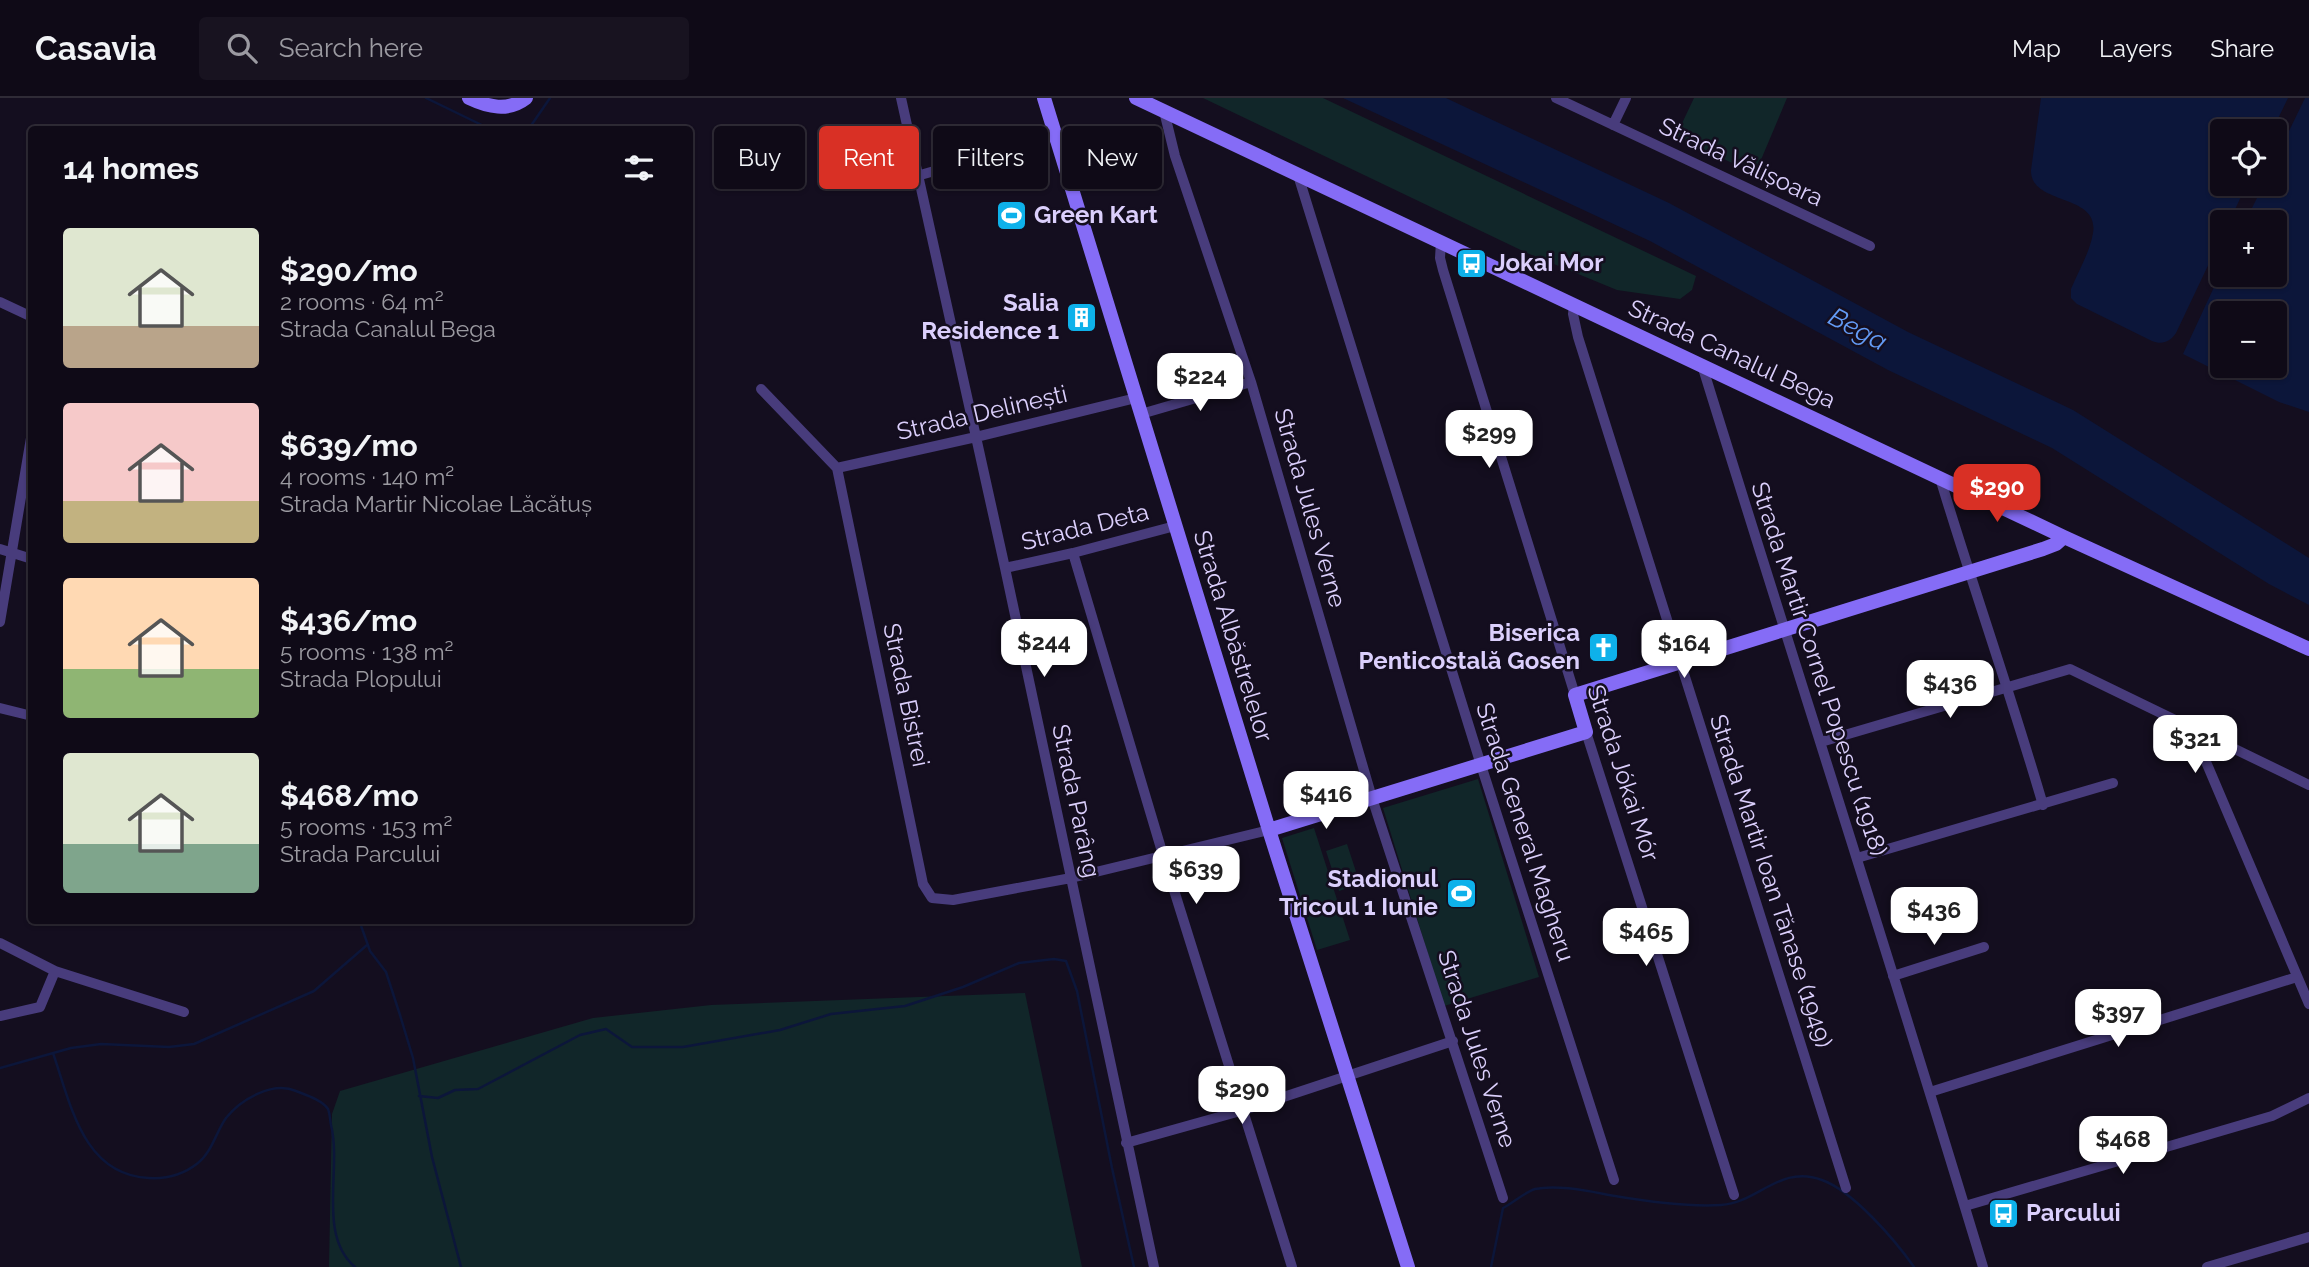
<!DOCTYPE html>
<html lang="en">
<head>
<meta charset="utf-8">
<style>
  :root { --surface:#0f0a17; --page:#181320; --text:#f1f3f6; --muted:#9b9aa1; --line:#2f2b36; --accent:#d93025 }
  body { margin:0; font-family:Raleway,sans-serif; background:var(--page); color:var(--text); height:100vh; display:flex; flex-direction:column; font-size:26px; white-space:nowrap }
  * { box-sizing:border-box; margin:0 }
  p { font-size:23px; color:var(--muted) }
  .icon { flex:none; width:38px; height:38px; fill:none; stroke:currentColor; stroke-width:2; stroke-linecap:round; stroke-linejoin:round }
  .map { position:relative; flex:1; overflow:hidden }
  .details { position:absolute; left:28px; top:28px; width:665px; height:798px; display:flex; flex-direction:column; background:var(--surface); border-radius:7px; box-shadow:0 2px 5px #0004,0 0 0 2px var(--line) }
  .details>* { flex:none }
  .top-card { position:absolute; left:714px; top:28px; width:665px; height:63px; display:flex; gap:14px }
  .fabs { position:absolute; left:2210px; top:21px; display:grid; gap:14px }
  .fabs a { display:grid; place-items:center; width:77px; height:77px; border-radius:7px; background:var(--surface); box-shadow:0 2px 5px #0004,0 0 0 2px var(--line); font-size:35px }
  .price { position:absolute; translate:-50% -60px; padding:0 16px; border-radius:14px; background:#fff; color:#222; font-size:23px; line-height:46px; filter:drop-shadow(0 2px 4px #0008) }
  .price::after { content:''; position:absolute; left:50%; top:42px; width:21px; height:16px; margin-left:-10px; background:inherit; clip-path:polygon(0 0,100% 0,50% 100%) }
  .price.selected { background:var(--accent); color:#fff }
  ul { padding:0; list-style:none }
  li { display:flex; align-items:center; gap:21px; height:175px; padding:0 35px }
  li span { display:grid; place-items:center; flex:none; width:196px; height:140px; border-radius:7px; color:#555 }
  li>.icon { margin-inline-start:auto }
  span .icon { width:84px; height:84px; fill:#fffc; stroke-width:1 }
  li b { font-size:30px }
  h2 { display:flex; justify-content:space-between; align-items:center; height:84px; padding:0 35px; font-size:30px }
  .chip { padding:0 24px; border-radius:7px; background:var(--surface); box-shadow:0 2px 5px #0004,0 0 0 2px var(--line); font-size:24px; line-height:63px }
  .chip.selected { background:var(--accent); color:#fff }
  header { display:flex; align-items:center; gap:42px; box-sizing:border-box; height:98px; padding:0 35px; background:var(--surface); border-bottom:2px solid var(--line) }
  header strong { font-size:33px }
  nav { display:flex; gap:38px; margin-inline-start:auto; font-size:24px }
  .search { width:490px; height:63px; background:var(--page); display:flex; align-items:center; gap:18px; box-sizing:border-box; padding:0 24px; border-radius:7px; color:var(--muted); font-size:26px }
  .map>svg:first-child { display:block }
  .green { fill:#112629 }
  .water { fill:#0c163a; fill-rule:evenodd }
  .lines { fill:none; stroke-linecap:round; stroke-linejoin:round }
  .stream { stroke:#0c163a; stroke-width:2.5 }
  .street { stroke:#483c7c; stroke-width:10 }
  .secondary { stroke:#856cf6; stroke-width:14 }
  .labels { text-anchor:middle; stroke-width:5; stroke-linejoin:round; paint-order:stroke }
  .street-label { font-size:24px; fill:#dbcffc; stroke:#140e1f }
  .poi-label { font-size:24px; font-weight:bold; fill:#dbcffc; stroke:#140e1f; text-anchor:start }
  .water-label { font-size:26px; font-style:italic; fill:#639bf6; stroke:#140e1f }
</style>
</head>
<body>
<header>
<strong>Casavia</strong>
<div class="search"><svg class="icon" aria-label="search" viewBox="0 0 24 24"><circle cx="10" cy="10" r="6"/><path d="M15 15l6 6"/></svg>Search here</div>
<nav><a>Map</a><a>Layers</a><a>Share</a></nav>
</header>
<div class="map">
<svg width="2309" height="1169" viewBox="0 0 2309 1169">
  <rect width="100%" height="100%" fill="#140e1f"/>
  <!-- green -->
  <path class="green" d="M1203 0H1323L1696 178 1692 192 1680 201 1617 192 1527 155Z
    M1694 0H1787L1755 76 1676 38Z
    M1478 681 1539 879 1444 908 1383 710Z
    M1314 730 1350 842 1317 852 1282 740Z
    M1347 746 1360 786 1339 793 1326 753Z
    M1025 895 1082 1169H329L332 1016 340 993 593 920 711 907Z"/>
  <!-- water -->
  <path class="water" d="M1343 0H1446L1669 105 1908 234 2073 312 2309 460V507L2269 486 2052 350 1888 272 1650 143Z
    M2041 0H2288L2272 33H2222V86H2247L2229 124H2222V138L2176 235C2170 244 2162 247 2152 243L2077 206 2071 200V191C2078 174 2090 154 2093 135 2100 95 2030 108 2031 72Z
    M2305 0H2309V314L2279 304 2183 256 2222 172V177H2275V124H2245L2264 86H2275V62ZM2222 215H2275V268H2222Z"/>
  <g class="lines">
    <!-- stream -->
    <path class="stream" d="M426 0 492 32
      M528 32 550 0
      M359 822 370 853 386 874 400 917 413 960 432 1059 461 1169
      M53 955C71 1007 83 1077 149 1080 167 1081 183 1077 198 1065 212 1054 216 1034 226 1020 241 1001 273 983 296 993 306 997 322 1002 328 1011 330 1016 330 1022 331 1027 342 1071 317 1137 355 1169
      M0 970 71 950 101 946 169 949 194 946 314 893 367 847
      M419 998 438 1000 455 992 478 991 580 937 606 931 632 949H683L780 932 831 916 905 908 963 889 1019 865 1054 861 1066 863 1077 893 1112 1070 1134 1169
      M1491 1169 1503 1110C1513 1105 1525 1094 1535 1091 1558 1086 1592 1094 1615 1098 1650 1104 1686 1109 1721 1107 1758 1105 1780 1066 1822 1082 1853 1093 1895 1142 1914 1169"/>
    <!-- street -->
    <path class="street" d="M901 0 1005 470 1154 1169
      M1556 0 1870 148
      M1164 13 1175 58 1251 284 1372 700 1503 1100
      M1613 27 1626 0
      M1298 77 1481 667 1614 1082
      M917 78 1055 38
      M1441 144 1440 160 1443 172 1575 597
      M0 204 32 219
      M1574 207 1573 216 1578 239 1846 1090
      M1702 267C1795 568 1892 867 1983 1169
      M761 291 837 370 923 786 932 800 953 802 1071 780 1269 732
      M1141 316 1251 284
      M837 370 976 339 1136 300
      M1940 380C1973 489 2011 597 2043 707
      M0 451 32 461
      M1073 455 1163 757 1292 1169
      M1005 470 1073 455 1175 428
      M0 524 32 334
      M0 610 32 618
      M2192 631 2309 906
      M1586 634 1734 1097
      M1821 644 2070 571 2309 687
      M1857 760 2113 685
      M0 845 55 873 184 914
      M1893 878 1984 849
      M0 918 40 909 55 873
      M1930 994 2297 879
      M1126 1045 1244 1012 1453 943
      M1965 1108 2272 1018 2309 1000
      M2207 1169 2309 1139"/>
    <!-- secondary -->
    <path class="secondary" d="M469 0C488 9 508 14 526 0
      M1044 0 1269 732 1408 1169
      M1136 0 2064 439 2309 551
      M1269 732 1586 634 1575 597 2043 451 2056 446 2064 439"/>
  </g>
  <!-- icons -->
  <defs>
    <symbol id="stadium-square" viewBox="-11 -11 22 22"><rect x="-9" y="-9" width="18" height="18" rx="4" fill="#0eb1ea" stroke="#140e1f"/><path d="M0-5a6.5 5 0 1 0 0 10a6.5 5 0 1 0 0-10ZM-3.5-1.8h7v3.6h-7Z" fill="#fff"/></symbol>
    <symbol id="bus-square" viewBox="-11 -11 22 22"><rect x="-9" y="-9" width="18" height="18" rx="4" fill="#0eb1ea" stroke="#140e1f"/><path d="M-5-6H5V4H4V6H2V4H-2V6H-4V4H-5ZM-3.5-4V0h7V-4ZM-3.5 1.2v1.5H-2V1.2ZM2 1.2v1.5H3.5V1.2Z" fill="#fff"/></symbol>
    <symbol id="building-square" viewBox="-11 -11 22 22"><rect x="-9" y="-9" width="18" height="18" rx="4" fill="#0eb1ea" stroke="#140e1f"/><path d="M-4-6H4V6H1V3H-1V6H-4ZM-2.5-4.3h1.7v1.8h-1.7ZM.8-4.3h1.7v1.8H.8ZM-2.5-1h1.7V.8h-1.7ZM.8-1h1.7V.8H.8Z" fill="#fff"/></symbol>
    <symbol id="church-square" viewBox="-11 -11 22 22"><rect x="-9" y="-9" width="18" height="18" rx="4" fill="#0eb1ea" stroke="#140e1f"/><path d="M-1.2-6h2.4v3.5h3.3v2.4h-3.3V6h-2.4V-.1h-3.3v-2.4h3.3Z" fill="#fff"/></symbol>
  </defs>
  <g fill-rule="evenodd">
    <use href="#stadium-square" x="994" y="100" width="35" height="35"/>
    <use href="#bus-square" x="1454" y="148" width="35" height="35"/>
    <use href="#building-square" x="1064" y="202" width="35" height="35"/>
    <use href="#church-square" x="1586" y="532" width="35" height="35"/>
    <use href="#stadium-square" x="1444" y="778" width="35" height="35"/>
    <use href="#bus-square" x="1986" y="1098" width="35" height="35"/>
  </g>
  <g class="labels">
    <!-- street labels -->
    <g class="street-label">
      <text transform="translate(1741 64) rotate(25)" y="8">Strada Vălișoara</text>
      <text transform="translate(1732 256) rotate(25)" y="8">Strada Canalul Bega</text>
      <text transform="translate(982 315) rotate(-13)" y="8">Strada Delinești</text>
      <text transform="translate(1310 410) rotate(74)" y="8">Strada Jules Verne</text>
      <text transform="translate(1085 429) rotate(-14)" y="8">Strada Deta</text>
      <text transform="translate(1233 538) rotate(73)" y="8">Strada Albăstrelelor</text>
      <text transform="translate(1819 571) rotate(72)" y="8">Strada Martir Cornel Popescu (1918)</text>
      <text transform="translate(906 597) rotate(78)" y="8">Strada Bistrei</text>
      <text transform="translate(1623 675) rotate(72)" y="8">Strada Jókai Mór</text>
      <text transform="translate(1076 703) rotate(78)" y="8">Strada Parâng</text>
      <text transform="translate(1525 734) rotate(72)" y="8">Strada General Magheru</text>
      <text transform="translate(1771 783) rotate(72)" y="8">Strada Martir Ioan Tănase (1949)</text>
      <text transform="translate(1477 951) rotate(72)" y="8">Strada Jules Verne</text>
    </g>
    <!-- poi labels -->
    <g class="poi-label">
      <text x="1034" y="125">Green Kart</text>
      <text x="1494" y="173">Jokai Mor</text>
      <text x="1059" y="213" text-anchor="end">Salia<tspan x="1059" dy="28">Residence 1</tspan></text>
      <text x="1580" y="543" text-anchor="end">Biserica<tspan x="1580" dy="28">Penticostală Gosen</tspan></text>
      <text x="1438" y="789" text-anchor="end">Stadionul<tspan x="1438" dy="28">Tricoul 1 Iunie</tspan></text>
      <text x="2026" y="1123">Parcului</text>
    </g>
    <!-- water labels -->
    <g class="water-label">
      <text transform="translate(1858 231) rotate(28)" y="9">Bega</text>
    </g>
  </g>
</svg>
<div class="fabs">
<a><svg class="icon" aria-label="locate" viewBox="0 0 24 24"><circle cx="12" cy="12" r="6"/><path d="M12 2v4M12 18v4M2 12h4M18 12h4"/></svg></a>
<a>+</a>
<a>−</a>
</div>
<b class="price" style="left:1200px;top:315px">$224</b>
<b class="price" style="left:1489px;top:372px">$299</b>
<b class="price selected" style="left:1997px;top:426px">$290</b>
<b class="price" style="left:1044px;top:581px">$244</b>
<b class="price" style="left:1684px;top:582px">$164</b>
<b class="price" style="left:1950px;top:622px">$436</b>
<b class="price" style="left:2195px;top:677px">$321</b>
<b class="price" style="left:1326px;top:733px">$416</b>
<b class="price" style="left:1196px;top:808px">$639</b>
<b class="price" style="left:1934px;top:849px">$436</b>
<b class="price" style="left:1646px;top:870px">$465</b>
<b class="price" style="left:2118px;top:951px">$397</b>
<b class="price" style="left:1242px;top:1028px">$290</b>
<b class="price" style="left:2123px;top:1078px">$468</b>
<div class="top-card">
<a class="chip">Buy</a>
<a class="chip selected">Rent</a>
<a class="chip">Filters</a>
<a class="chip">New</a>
</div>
<section class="details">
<h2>14 homes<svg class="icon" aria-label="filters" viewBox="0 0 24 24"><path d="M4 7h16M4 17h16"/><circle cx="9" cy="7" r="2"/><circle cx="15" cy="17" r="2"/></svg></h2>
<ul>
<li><span style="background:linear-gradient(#dfe7d0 70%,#b9a48a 0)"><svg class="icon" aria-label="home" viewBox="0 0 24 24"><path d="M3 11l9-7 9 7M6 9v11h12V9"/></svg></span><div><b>$290/mo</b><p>2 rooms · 64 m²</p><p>Strada Canalul Bega</p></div></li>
<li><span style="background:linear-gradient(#f6c9c9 70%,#c2b280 0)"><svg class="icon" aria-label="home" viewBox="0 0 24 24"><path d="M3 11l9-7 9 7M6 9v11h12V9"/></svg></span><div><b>$639/mo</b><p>4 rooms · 140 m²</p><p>Strada Martir Nicolae Lăcătuș</p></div></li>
<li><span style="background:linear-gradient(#ffd9b3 65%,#8fb573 0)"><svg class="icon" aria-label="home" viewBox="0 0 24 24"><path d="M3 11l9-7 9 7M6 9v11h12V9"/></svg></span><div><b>$436/mo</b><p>5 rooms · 138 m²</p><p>Strada Plopului</p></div></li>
<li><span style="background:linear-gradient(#dfe7d0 65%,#7fa58c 0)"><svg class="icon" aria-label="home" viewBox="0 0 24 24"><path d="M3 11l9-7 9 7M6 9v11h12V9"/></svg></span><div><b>$468/mo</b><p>5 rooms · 153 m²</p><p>Strada Parcului</p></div></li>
</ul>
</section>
</div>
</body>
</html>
